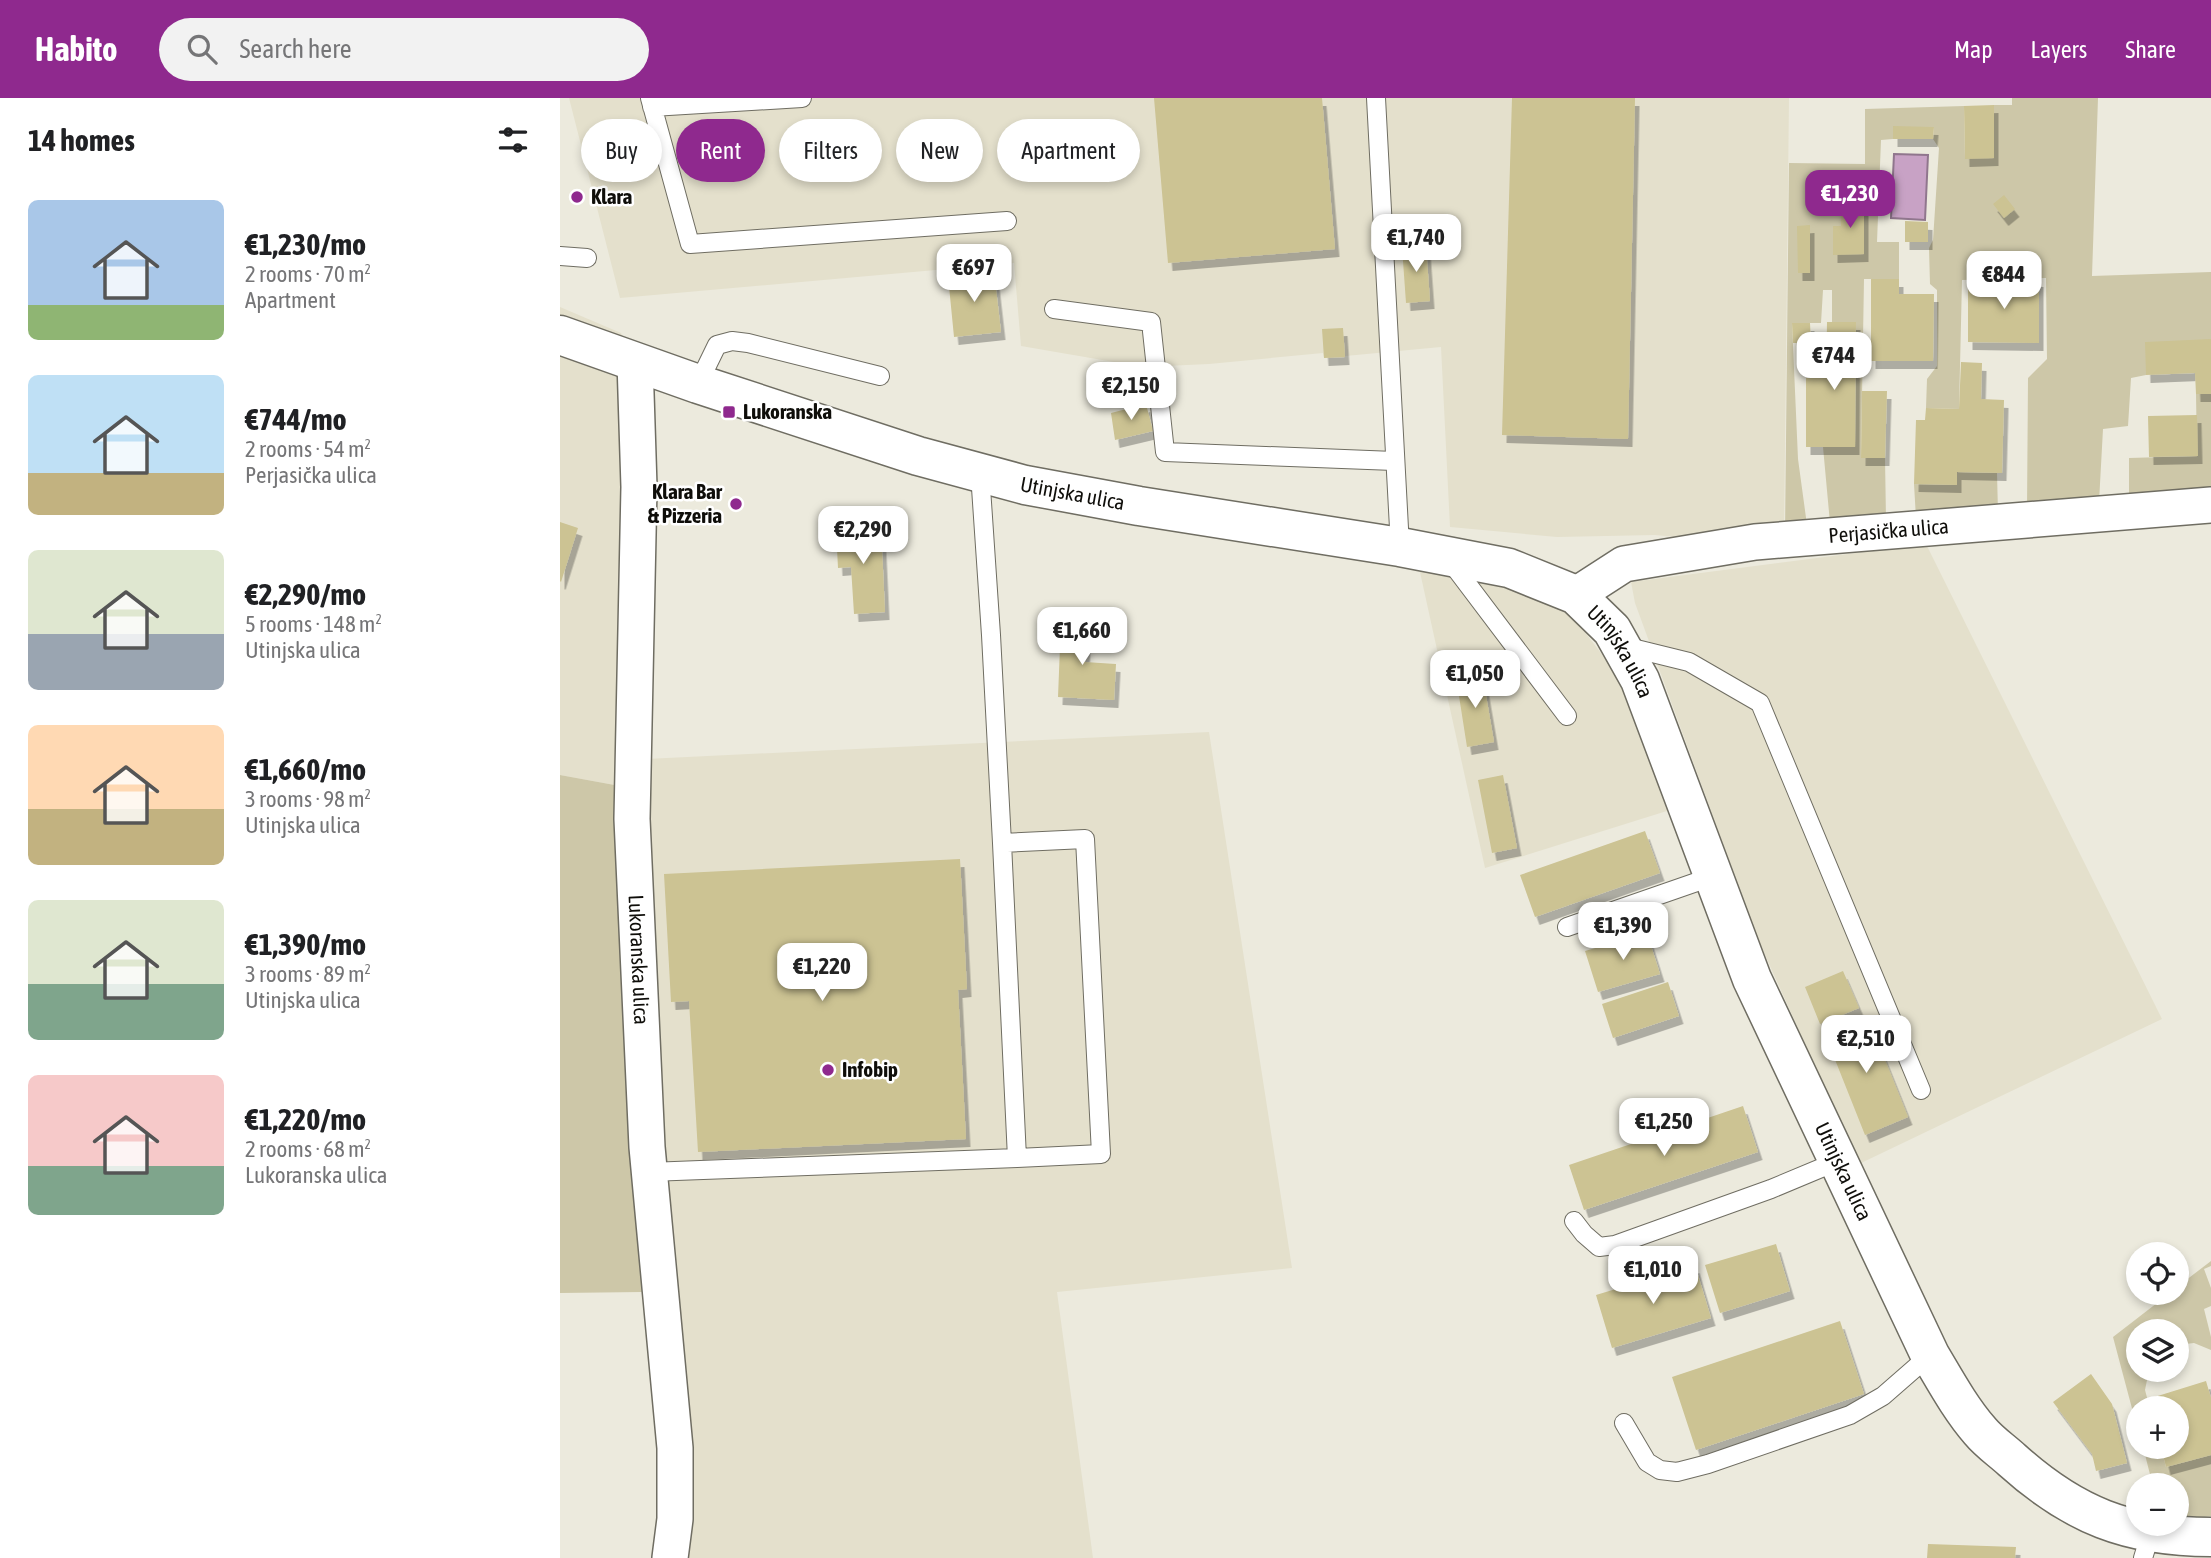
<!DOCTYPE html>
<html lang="en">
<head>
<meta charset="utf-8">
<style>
  :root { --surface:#fff; --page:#f2f2f2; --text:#202124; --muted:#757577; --accent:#8f298e }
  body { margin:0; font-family:"Asap Condensed",sans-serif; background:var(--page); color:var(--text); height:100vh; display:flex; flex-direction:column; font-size:26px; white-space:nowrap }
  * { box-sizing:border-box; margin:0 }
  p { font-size:23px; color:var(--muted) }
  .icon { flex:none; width:38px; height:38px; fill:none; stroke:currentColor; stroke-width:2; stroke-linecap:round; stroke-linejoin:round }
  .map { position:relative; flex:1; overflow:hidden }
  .panel { display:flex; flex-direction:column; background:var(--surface); width:560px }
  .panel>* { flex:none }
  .banner { position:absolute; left:21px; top:21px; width:665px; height:63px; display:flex; gap:14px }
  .buttons { position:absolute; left:1566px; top:1144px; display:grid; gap:14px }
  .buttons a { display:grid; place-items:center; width:63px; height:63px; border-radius:50%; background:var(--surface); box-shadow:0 4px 10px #0003; font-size:35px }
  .price { position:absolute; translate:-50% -60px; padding:0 16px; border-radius:14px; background:#fff; color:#222; font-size:23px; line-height:46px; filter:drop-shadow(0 2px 4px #0008) }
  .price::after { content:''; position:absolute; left:50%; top:42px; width:21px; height:16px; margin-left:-10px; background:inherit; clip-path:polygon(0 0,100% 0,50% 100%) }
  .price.active { background:var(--accent); color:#fff }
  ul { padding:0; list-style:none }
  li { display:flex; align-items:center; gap:21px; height:175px; padding:0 28px }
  li span { display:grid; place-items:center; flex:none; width:196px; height:140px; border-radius:10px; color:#555 }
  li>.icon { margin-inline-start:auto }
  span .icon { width:84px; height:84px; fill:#fffc; stroke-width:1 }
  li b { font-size:30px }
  h2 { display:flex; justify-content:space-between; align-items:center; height:84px; padding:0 28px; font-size:30px }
  .chip { padding:0 24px; border-radius:32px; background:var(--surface); box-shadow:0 4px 10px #0003; font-size:24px; line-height:63px }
  .chip.active { background:var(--accent); color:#fff }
  header { display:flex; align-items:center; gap:42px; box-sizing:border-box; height:98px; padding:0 35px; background:var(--accent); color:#fff }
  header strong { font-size:33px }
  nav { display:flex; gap:38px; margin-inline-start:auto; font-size:24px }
  .search { width:490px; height:63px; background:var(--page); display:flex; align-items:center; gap:18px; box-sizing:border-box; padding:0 24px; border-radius:38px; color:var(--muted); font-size:26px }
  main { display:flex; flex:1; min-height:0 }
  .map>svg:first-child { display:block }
  .built { fill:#e4e0cc }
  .green { fill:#cdc7a8 }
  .water { fill:#c8a2c5; stroke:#90768d; stroke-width:2 }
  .building { fill:#ccc393; filter:url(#shadow) }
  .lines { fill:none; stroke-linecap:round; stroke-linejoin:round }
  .service-casing { stroke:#6f6d62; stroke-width:20 }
  .minor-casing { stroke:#6f6d62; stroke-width:38 }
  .tertiary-casing { stroke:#6f6d62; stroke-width:41 }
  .service { stroke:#fff; stroke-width:18 }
  .minor { stroke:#fff; stroke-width:35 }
  .tertiary { stroke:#fff; stroke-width:38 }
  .poi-dot { fill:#8f298e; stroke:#fff; stroke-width:2.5 }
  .labels { text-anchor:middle; stroke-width:5; stroke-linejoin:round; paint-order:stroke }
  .poi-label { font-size:21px; font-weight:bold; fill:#0f0e0a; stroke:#fff; text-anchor:start }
  .street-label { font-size:21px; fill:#0f0e0a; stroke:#fff }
</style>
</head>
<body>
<header>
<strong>Habito</strong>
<div class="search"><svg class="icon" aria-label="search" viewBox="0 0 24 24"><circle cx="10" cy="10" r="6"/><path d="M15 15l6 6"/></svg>Search here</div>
<nav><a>Map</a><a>Layers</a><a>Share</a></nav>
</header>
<main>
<section class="panel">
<h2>14 homes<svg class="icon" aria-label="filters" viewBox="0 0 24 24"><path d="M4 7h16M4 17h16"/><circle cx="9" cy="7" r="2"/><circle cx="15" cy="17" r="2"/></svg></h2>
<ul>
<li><span style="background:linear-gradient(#a9c7e8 75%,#8fb573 0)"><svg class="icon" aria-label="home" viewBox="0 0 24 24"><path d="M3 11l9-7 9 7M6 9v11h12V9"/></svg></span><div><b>€1,230/mo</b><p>2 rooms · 70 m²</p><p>Apartment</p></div></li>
<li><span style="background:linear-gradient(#bfe0f5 70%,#c2b280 0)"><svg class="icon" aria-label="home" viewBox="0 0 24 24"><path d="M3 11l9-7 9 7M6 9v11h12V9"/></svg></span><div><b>€744/mo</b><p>2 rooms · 54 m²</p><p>Perjasička ulica</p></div></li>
<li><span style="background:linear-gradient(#dfe7d0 60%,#9aa5b1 0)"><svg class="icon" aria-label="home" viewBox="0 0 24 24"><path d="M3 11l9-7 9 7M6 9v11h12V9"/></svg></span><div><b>€2,290/mo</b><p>5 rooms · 148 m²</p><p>Utinjska ulica</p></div></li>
<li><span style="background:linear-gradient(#ffd9b3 60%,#c2b280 0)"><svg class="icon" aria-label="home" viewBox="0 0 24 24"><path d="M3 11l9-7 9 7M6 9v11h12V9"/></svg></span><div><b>€1,660/mo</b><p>3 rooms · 98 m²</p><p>Utinjska ulica</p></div></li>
<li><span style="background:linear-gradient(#dfe7d0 60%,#7fa58c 0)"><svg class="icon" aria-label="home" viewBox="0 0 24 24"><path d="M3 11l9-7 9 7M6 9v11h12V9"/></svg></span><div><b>€1,390/mo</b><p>3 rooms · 89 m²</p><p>Utinjska ulica</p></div></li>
<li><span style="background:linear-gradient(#f6c9c9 65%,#7fa58c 0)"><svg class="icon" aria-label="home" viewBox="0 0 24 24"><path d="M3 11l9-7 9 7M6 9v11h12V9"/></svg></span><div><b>€1,220/mo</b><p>2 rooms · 68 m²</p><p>Lukoranska ulica</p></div></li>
</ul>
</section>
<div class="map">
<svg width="1651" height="1460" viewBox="0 0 1651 1460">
  <defs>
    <filter id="shadow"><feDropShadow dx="4.5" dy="8" stdDeviation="0" flood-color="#0004"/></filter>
  </defs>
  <rect width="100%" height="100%" fill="#eceadd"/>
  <!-- built -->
  <path class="built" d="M9 0H1229L1224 436 1150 442 1095 437 997 439 890 429 881 249 764 260 763 255 649 266 583 269 461 248 454 165 60 200Z
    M0 209 61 235 75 264 60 688 0 677Z
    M1366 446 1602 921 1299 1066 1197 839 1075 505 1071 484Z
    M858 465 931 479 1011 516 1063 584 1110 712 925 770Z
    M649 634 732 1170 497 1194 533 1460H129L131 1378 105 1095 86 661Z"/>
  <!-- green -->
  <path class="green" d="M1452 0H1538L1532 178 1651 174V241L1586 277 1571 280 1568 328 1543 331 1539 404 1467 411 1468 280 1487 261 1486 180 1402 182 1399 311 1366 310 1367 281 1377 268V192L1370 186 1369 150 1373 142 1379 50 1373 41 1374 29H1333V41L1321 42 1317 144H1339V181H1304L1301 359 1325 360 1326 421 1270 425 1263 349H1295L1296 225 1272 224V192H1263L1261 225H1232L1238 361 1247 427 1225 436 1229 65 1305 66V11L1404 8 1405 60H1434V7H1452Z
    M1636 296H1651V390L1569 400V360L1637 358Z
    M1397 374 1437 375 1438 414 1356 420 1354 386 1396 387Z
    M0 677 60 688 82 1194 0 1195Z
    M1651 1163V1168L1644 1171 1651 1190V1208L1644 1211 1651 1239V1252L1634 1245 1617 1247V1234H1578V1272H1589L1585 1292 1590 1311H1578V1333L1553 1239 1610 1195H1617V1189Z
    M1583 1349H1601L1606 1369 1651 1357V1418L1638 1420 1617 1418V1388H1593Z"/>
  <!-- water -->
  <path class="water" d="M1334 56 1368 57 1365 122 1331 120Z"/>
  <!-- building -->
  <path class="building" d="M594 0H762L775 151 608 165Z
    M952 0H1075L1068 341 942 337Z
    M1434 7V60L1405 61 1404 8Z
    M1333 28 1374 29 1373 41H1333Z
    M1444 97 1455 111 1444 120 1433 106Z
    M1280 103H1304V156L1273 157V128H1281Z
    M1345 123 1368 124V144H1345Z
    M1250 127V175H1238L1237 128Z
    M866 148 870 203 846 205 842 149Z
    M434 173 441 234 394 239 388 178Z
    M1311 181H1339V196H1374L1373 263H1311Z
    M1408 181H1479V245L1408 244Z
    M1267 224H1296L1295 349H1246V280H1266Z
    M1232 225H1250L1251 245H1233Z
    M783 230 785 259 764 260 762 231Z
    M1651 241V296H1636L1635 275 1586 277 1585 244Z
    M1401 264 1422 265 1421 301 1444 302 1442 375 1397 374V387L1354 386 1356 322H1365L1366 310 1399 311Z
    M1302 293H1327L1325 360H1301Z
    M586 306 593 333 555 342 551 315Z
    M1637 317 1638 358 1589 359 1588 318Z
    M0 424 18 430 1 484 0 483Z
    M321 428 325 514 294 516 291 469 278 470 276 431Z
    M501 523 527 525 525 564 556 566 554 602 498 599Z
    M922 574 934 644 907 649 896 579Z
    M943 677 957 750 932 755 918 682Z
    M1085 733 1100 775 975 819 960 777Z
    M400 761 407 891 398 892 406 1041 138 1054 129 903 111 904 104 776Z
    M1087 835 1100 876 1038 894 1025 853Z
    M1283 873 1299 910 1260 926 1245 889Z
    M1108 884 1119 918 1053 940 1042 906Z
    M1307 917 1348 1019 1305 1037 1264 934Z
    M1183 1008 1198 1054 1024 1112 1009 1067Z
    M1216 1146 1230 1193 1160 1215 1145 1167Z
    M1135 1167 1151 1220 1052 1250 1036 1197Z
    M1280 1223 1304 1296 1136 1352 1112 1279Z
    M1531 1276 1552 1306 1567 1365 1536 1373 1532 1356 1493 1304Z
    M1646 1283 1651 1300V1357L1606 1369 1601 1349H1617V1311H1590L1588 1301Z
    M1368 1446 1456 1449 1455 1460H1367Z"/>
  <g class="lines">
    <defs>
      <path id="service" d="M90 0 130 146 447 123
        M816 0 840 449
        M92 9 242 0
        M0 158 27 160
        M494 211 591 224 605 354 834 363
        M138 286 157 247 172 243 188 245 320 278
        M420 375 431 537 442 745 525 741 541 1056 457 1060 442 745
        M890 463 1007 618
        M1064 548 1129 564 1200 605 1361 992
        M1007 829 1154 778
        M89 1074 457 1060
        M1014 1123 1024 1136 1039 1149 1055 1147 1211 1091 1278 1063
        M1064 1325 1087 1364 1100 1372 1117 1374 1148 1366 1290 1317 1323 1298 1370 1257
        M1583 1460 1591 1434"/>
      <g id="minor">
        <path id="s1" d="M75 264 79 389 72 721 87 1049 115 1350V1421L110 1460"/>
        <path id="s2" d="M1016 497 1064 466 1195 444 1651 407"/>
      </g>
      <g id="tertiary">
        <path id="s3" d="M0 237 138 286 358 358 465 387 579 408 840 449 949 470 1016 497 1052 532 1080 582 1192 881 1370 1257C1385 1282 1400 1310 1420 1333 1429 1344 1441 1352 1452 1362 1513 1417 1568 1439 1651 1439"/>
      </g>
    </defs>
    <!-- service casing -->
    <use href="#service" class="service-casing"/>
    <!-- minor casing -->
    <use href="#minor" class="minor-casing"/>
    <!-- tertiary casing -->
    <use href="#tertiary" class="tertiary-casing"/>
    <!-- service -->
    <use href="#service" class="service"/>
    <!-- minor -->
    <use href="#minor" class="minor"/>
    <!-- tertiary -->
    <use href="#tertiary" class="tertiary"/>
  </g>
  <!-- markers -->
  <g class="poi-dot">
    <circle cx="17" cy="99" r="7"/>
    <rect x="162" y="307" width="14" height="14" rx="3.5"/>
    <circle cx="176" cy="406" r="7"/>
    <circle cx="268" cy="972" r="7"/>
  </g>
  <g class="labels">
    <!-- poi labels -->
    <g class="poi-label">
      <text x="31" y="106">Klara</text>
      <text x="183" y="321">Lukoranska</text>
      <text x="162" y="401" text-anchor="end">Klara Bar<tspan x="162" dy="24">&amp; Pizzeria</tspan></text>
      <text x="282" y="979">Infobip</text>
    </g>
    <!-- street labels -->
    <g class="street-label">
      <text dy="7" stroke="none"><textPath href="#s3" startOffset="537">Utinjska ulica</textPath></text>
      <text dy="7" stroke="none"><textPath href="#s2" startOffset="324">Perjasička ulica</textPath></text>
      <text dy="7" stroke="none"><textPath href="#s3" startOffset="1125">Utinjska ulica</textPath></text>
      <text dy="7" stroke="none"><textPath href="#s1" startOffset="598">Lukoranska ulica</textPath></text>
      <text dy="7" stroke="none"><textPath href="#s3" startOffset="1692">Utinjska ulica</textPath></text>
    </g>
  </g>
</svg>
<div class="buttons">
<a><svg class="icon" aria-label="locate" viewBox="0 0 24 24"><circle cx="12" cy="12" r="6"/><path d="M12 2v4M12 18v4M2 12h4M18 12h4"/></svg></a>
<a><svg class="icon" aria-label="layers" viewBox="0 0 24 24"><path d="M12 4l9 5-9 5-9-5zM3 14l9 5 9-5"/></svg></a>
<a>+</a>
<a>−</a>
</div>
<b class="price active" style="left:1290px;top:132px">€1,230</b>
<b class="price" style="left:856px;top:176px">€1,740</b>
<b class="price" style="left:414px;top:206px">€697</b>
<b class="price" style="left:1444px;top:213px">€844</b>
<b class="price" style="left:1274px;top:294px">€744</b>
<b class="price" style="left:571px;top:324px">€2,150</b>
<b class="price" style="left:303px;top:468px">€2,290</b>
<b class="price" style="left:522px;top:569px">€1,660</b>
<b class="price" style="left:915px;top:612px">€1,050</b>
<b class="price" style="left:1063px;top:864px">€1,390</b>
<b class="price" style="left:262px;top:905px">€1,220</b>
<b class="price" style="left:1306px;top:977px">€2,510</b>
<b class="price" style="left:1104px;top:1060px">€1,250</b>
<b class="price" style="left:1093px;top:1208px">€1,010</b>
<div class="banner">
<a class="chip">Buy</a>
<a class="chip active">Rent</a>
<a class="chip">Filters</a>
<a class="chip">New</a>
<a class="chip">Apartment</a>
</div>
</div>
</main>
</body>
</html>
